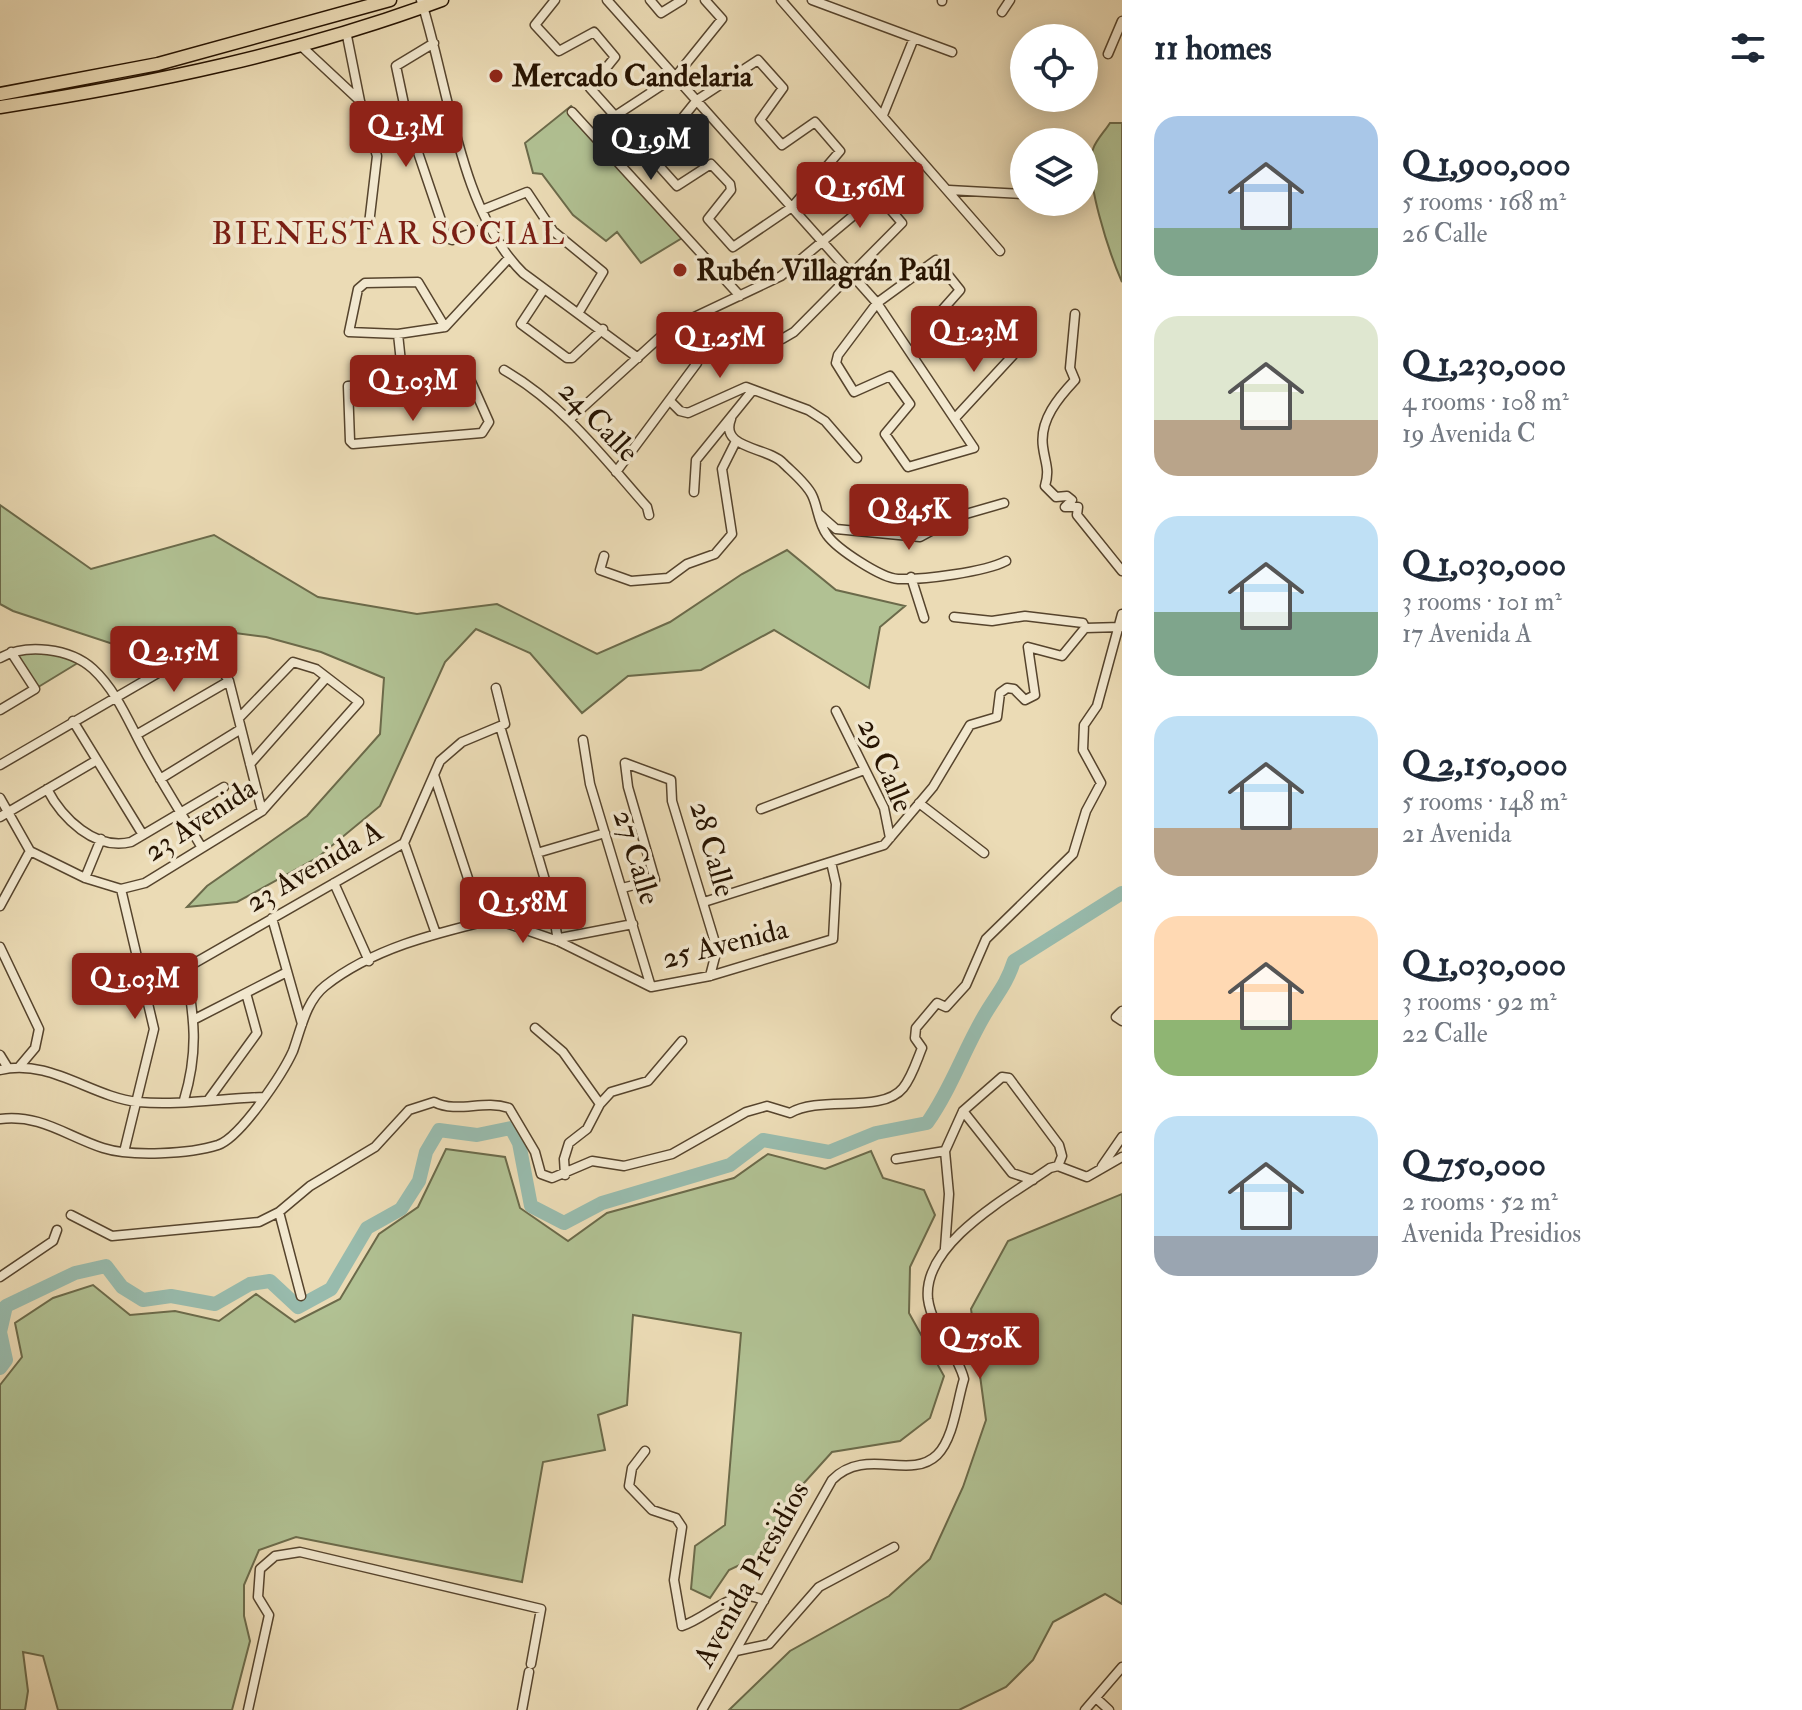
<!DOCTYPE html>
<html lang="en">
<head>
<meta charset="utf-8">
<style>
  :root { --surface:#fff; --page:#f6f6f7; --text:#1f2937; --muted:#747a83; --accent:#8f2418 }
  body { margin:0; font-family:"IM FELL Double Pica",serif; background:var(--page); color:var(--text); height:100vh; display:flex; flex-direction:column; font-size:30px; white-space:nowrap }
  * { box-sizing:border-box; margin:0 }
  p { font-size:26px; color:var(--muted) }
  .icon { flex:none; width:44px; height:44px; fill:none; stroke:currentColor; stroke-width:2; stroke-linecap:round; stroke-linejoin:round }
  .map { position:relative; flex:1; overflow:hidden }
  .drawer { display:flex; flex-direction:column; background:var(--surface); width:680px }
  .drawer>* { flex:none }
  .fabs { position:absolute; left:1010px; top:24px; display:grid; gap:16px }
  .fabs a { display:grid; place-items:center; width:88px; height:88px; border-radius:50%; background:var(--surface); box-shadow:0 4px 20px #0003; font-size:40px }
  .price { position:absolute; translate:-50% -68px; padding:0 18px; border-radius:8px; background:var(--accent); color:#fff; font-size:26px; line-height:52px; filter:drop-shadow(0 2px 4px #0008) }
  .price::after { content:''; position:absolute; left:50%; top:48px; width:24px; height:18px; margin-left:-12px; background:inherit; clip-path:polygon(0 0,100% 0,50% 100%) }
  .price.on { background:#222; color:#fff }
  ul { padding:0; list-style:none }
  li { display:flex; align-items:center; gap:24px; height:200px; padding:0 32px }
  li span { display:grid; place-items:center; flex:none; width:224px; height:160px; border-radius:24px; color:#555 }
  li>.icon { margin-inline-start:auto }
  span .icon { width:96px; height:96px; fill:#fffc; stroke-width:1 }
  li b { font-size:34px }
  h2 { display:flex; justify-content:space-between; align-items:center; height:96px; padding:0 32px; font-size:34px }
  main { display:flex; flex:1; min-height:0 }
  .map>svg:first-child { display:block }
  .green { fill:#b1c193; stroke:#6b6a4a; stroke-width:2 }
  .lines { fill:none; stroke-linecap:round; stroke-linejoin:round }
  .river { stroke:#98bbad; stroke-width:14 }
  .street-casing { stroke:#56442d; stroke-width:11 }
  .primary-casing { stroke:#251200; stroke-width:15 }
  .street { stroke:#f2e8cf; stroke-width:8 }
  .primary { stroke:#ebdbb5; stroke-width:12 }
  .poi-dot { fill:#8f2418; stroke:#f2e8cf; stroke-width:3 }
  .labels { text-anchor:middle; stroke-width:7; stroke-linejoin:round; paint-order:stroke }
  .poi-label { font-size:30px; font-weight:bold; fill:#251200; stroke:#f2e8cf; text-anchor:start }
  .street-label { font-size:30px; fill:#251200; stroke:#f2e8cf }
  .neighbourhood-label { font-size:32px; letter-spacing:2px; fill:#7a1f14; stroke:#f2e8cf }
</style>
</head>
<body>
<main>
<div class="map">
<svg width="1122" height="1710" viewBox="0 0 1122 1710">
  <rect width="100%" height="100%" fill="#ebdbb5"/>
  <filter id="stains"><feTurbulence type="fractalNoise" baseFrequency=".0025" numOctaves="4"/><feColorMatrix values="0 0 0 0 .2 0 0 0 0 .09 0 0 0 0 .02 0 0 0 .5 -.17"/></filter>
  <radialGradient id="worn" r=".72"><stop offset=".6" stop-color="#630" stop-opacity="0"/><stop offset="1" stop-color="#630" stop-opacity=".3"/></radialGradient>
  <!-- green -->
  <path class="green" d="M571 106 687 235 641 263 617 232 606 241 573 215 542 174 533 173 525 143Z
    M1110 123H1122V282C1110 255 1083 176 1093 149 1096 140 1105 131 1110 123Z
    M0 505 91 569 214 535 318 597 417 614 497 604 597 654 670 622 742 574 787 550 836 590 905 606 880 627 869 688 774 630 701 670 628 676 582 713 530 653 476 629 445 662 380 806 317 858 237 902 187 907 207 886 307 816 380 734 384 678 321 652 266 637 197 628 119 646 13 611 0 604Z
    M38 650 81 661 35 689 11 652Z
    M446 1149 505 1157 520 1208 568 1241 607 1213 734 1178 768 1154 825 1169 871 1151 883 1178 924 1190 935 1215 910 1267 909 1313 944 1376 930 1418 900 1441 832 1452 794 1494 769 1551 729 1570 710 1598 691 1589 695 1546 725 1525 741 1333 633 1315 627 1405 598 1415 605 1450 543 1462 522 1582 296 1537 259 1550 244 1585V1616L250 1641 232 1710H58L43 1656 23 1652 28 1691 25 1710H0V1385L22 1357 15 1323 53 1298 93 1285 130 1315 175 1311 219 1321 256 1294 295 1322 340 1299 379 1234 418 1207Z
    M1122 1194V1604L1105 1594 1053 1622 1033 1660 1006 1687 959 1710H729L790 1651 889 1596 930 1559 963 1487 986 1420 971 1309 1008 1241Z"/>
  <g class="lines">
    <!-- river -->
    <path class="river" d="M0 1368 6 1360 0 1332 6 1306 75 1273 106 1266 122 1287 143 1300 171 1296 215 1304 250 1284 270 1281 298 1307 331 1289 367 1228 401 1209 419 1181 426 1152 439 1130 477 1135 511 1128 519 1143 531 1206 564 1223 602 1203 730 1165 763 1140 829 1152 876 1133 927 1123C951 1089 963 1052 984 1016 996 995 1006 986 1014 961L1122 893"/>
    <defs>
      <path id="street" d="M421 0C448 84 460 211 523 273L638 358
        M555 0 535 25 559 51 594 32 615 57 590 88 615 116 676 76 722 19 705 0
        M607 0 877 303 974 448 908 467 885 434 910 404 890 376 854 392 836 363 838 355 877 303 936 260 960 290 936 317 957 345 990 322 1016 352 956 417
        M650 0 661 13 682 0
        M781 0 1000 251
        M812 0 952 52
        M942 1V0
        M1002 12 1010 0
        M346 31 360 101 377 156 369 224
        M434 43 396 66 408 123 447 238 452 240 489 227
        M299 44 359 100
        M1108 54 1122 21
        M758 60 783 88 760 120 782 145 815 122 840 151 792 207 733 247 708 219 731 190 730 184 711 164 677 186 651 157 697 100Z
        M572 112 740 296
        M883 115 914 38
        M949 190 1022 194
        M482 210 527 192 553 231 603 272 579 312
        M544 289 521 324 567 358H572L603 329
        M1075 314 1070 368 1075 380C1059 397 1039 420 1043 447 1045 463 1050 469 1045 486L1056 497 1067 496 1072 500 1065 507H1078L1077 515 1122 571
        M445 327 418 282 365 283 358 289 349 332 398 334 445 327 509 258
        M398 334 403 381
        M504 370C564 405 602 456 647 507L649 515
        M469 377 489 422 482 433 353 444 350 441 348 386Z
        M671 402 680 411 688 413 746 387 808 410 825 421 857 458
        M570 419 669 329 781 276 878 195 902 223 794 332 782 339
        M731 419C719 449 768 447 783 463 792 472 806 483 812 495 818 507 818 523 827 535 837 549 881 578 898 579 923 580 985 572 1006 561
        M616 472 697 363 696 355 669 329
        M694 492 696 460 752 391
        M819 514 836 529 920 537 959 516 1004 503
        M604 556 600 570 631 581 668 578 687 564 715 554 732 534 722 469 736 441
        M911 577 924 618
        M954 617 992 621 1025 616 1083 623 1085 628 1121 627
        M0 658C26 643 70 648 93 669 117 691 130 725 145 752 163 785 183 816 202 848
        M0 710 35 689 11 652
        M836 711 884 808 890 838
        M73 721 143 835
        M500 726 552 904 558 941
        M136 735 229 681
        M583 740 590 784 651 987
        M250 764 326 678
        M0 765 206 645 229 681 262 811
        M434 775 482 921
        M160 779 241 729
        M47 789C62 818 95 851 131 842L224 787
        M0 798 30 851 85 878 121 889
        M919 803 984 853
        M761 809 864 770
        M0 817 97 760
        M404 843 435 931
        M537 853 605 833
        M85 878 101 839
        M334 883 369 961
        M622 888 655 880 628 787 625 763 671 780 672 801 717 949 710 976
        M121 889 145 883 262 811 359 702 316 669 293 662 239 718
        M121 889 154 1029 124 1152
        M704 902 884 845 933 787 970 725 997 717 1000 693 1007 688 1014 689 1025 700 1035 695 1028 647 1062 656 1085 628
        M0 906 30 851
        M272 918 302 1024
        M500 921 558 941 651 987 710 976 833 939 836 884 831 862
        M560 938 633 924
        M0 947 39 1029 35 1048 19 1067
        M144 986 186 968 404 843 440 761 462 742 505 724 496 688
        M1122 1011 1116 1017 1122 1021
        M195 1019 287 972
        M535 1028 563 1052 600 1104
        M0 1055 8 1068
        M0 1070C50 1058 91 1097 138 1102 179 1106 223 1098 264 1097
        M209 1099 257 1033 246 993
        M184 1100C199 1050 194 1018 186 968
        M963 1111 1012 1173 1033 1180
        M0 1119C41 1114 66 1136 103 1148 131 1157 190 1154 218 1145 241 1137 283 1073 293 1051 301 1029 306 1001 325 986 388 936 478 926 552 904
        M896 1159 945 1151
        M1102 1166 1122 1137
        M565 1175 564 1159 569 1143 587 1129 600 1104 611 1092 648 1081 682 1041
        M279 1212 301 1296
        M71 1215 112 1236 259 1222 279 1212 310 1186 375 1147 409 1110 434 1102C458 1114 483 1099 509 1108L535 1152 541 1174 552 1178 592 1161 624 1166 672 1154 746 1112 767 1106 790 1113C820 1095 882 1114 903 1088 912 1077 917 1060 922 1048L915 1038 916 1028 937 1003 946 1007 966 985 986 939 1073 854 1086 811 1101 783 1083 750 1084 725 1097 706 1122 614
        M945 1248 949 1194 945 1151 963 1111 1002 1077 1009 1078 1059 1145 1062 1156 1058 1166
        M0 1277 53 1241 57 1230
        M645 1451 632 1468 629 1486 652 1510 676 1518 682 1527 674 1580 682 1626C710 1617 735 1584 764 1601
        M736 1651 769 1644 819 1587 894 1547
        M1096 1698 1109 1710
        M248 1710 269 1615 258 1597 260 1569 275 1556 300 1552 541 1609 531 1664
        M522 1710 529 1672
        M702 1710 832 1480C865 1446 910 1481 937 1455 954 1438 957 1401 964 1379 957 1351 932 1329 928 1299 922 1243 1010 1196 1050 1168L1058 1166 1087 1177 1122 1157
        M1085 1710 1122 1667"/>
      <path id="primary" d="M0 94 158 64 390 0
        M0 107C149 84 300 53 442 0"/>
    </defs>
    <!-- street casing -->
    <use href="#street" class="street-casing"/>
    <!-- primary casing -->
    <use href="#primary" class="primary-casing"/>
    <!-- street -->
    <use href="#street" class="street"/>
    <!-- primary -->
    <use href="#primary" class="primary"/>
  </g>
  <!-- markers -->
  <g class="poi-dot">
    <circle cx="496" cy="76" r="8"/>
    <circle cx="680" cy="270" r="8"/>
  </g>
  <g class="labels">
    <!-- poi labels -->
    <g class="poi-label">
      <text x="512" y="86">Mercado Candelaria</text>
      <text x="696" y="280">Rubén Villagrán Paúl</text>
    </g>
    <!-- street labels -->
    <g class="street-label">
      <text transform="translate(599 421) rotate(46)" y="10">24 Calle</text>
      <text transform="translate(886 765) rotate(67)" y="10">29 Calle</text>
      <text transform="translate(200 819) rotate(-33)" y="10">23 Avenida</text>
      <text transform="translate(713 849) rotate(74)" y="10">28 Calle</text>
      <text transform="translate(637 857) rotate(73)" y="10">27 Calle</text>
      <text transform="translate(314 866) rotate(-30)" y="10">23 Avenida A</text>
      <text transform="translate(725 943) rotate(-14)" y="10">25 Avenida</text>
      <text transform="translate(751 1574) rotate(-61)" y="10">Avenida Presidios</text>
    </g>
    <!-- neighbourhood labels -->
    <g class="neighbourhood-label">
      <text x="389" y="244">BIENESTAR SOCIAL</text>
    </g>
  </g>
  <rect width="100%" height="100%" filter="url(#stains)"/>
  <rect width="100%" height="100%" fill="url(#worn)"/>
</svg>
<div class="fabs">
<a><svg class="icon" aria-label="locate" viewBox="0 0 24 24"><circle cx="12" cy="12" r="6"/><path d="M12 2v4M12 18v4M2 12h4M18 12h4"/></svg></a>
<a><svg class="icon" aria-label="layers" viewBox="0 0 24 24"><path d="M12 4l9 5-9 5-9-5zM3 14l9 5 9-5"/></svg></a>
</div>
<b class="price" style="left:406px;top:169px">Q 1.3M</b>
<b class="price on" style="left:651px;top:182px">Q 1.9M</b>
<b class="price" style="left:860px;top:230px">Q 1.56M</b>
<b class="price" style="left:974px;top:374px">Q 1.23M</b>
<b class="price" style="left:720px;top:380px">Q 1.25M</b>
<b class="price" style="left:413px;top:423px">Q 1.03M</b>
<b class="price" style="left:909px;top:552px">Q 845K</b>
<b class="price" style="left:174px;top:694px">Q 2.15M</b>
<b class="price" style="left:523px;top:945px">Q 1.58M</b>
<b class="price" style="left:135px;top:1021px">Q 1.03M</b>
<b class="price" style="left:980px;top:1381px">Q 750K</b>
</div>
<section class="drawer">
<h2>11 homes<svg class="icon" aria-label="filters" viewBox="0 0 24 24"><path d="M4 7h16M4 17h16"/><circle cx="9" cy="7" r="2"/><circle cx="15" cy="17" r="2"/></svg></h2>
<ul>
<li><span style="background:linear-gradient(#a9c7e8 70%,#7fa58c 0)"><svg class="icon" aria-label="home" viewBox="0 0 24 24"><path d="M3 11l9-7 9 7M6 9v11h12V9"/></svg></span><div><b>Q 1,900,000</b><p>5 rooms · 168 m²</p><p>26 Calle</p></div></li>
<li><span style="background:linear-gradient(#dfe7d0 65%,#b9a48a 0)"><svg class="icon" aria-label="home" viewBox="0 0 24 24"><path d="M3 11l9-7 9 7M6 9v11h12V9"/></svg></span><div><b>Q 1,230,000</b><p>4 rooms · 108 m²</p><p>19 Avenida C</p></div></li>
<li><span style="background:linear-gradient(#bfe0f5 60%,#7fa58c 0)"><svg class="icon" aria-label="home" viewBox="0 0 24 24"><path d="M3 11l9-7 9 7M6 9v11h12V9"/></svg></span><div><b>Q 1,030,000</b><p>3 rooms · 101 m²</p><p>17 Avenida A</p></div></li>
<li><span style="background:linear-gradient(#bfe0f5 70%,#b9a48a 0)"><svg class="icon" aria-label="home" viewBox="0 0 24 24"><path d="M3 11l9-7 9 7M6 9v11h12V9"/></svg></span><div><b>Q 2,150,000</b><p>5 rooms · 148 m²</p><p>21 Avenida</p></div></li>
<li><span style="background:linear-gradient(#ffd9b3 65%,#8fb573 0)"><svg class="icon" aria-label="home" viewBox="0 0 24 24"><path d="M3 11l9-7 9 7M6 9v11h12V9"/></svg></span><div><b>Q 1,030,000</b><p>3 rooms · 92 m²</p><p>22 Calle</p></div></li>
<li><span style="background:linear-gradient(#bfe0f5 75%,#9aa5b1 0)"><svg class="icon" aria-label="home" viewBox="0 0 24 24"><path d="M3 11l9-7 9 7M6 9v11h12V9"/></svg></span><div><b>Q 750,000</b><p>2 rooms · 52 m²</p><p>Avenida Presidios</p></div></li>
</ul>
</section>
</main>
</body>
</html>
